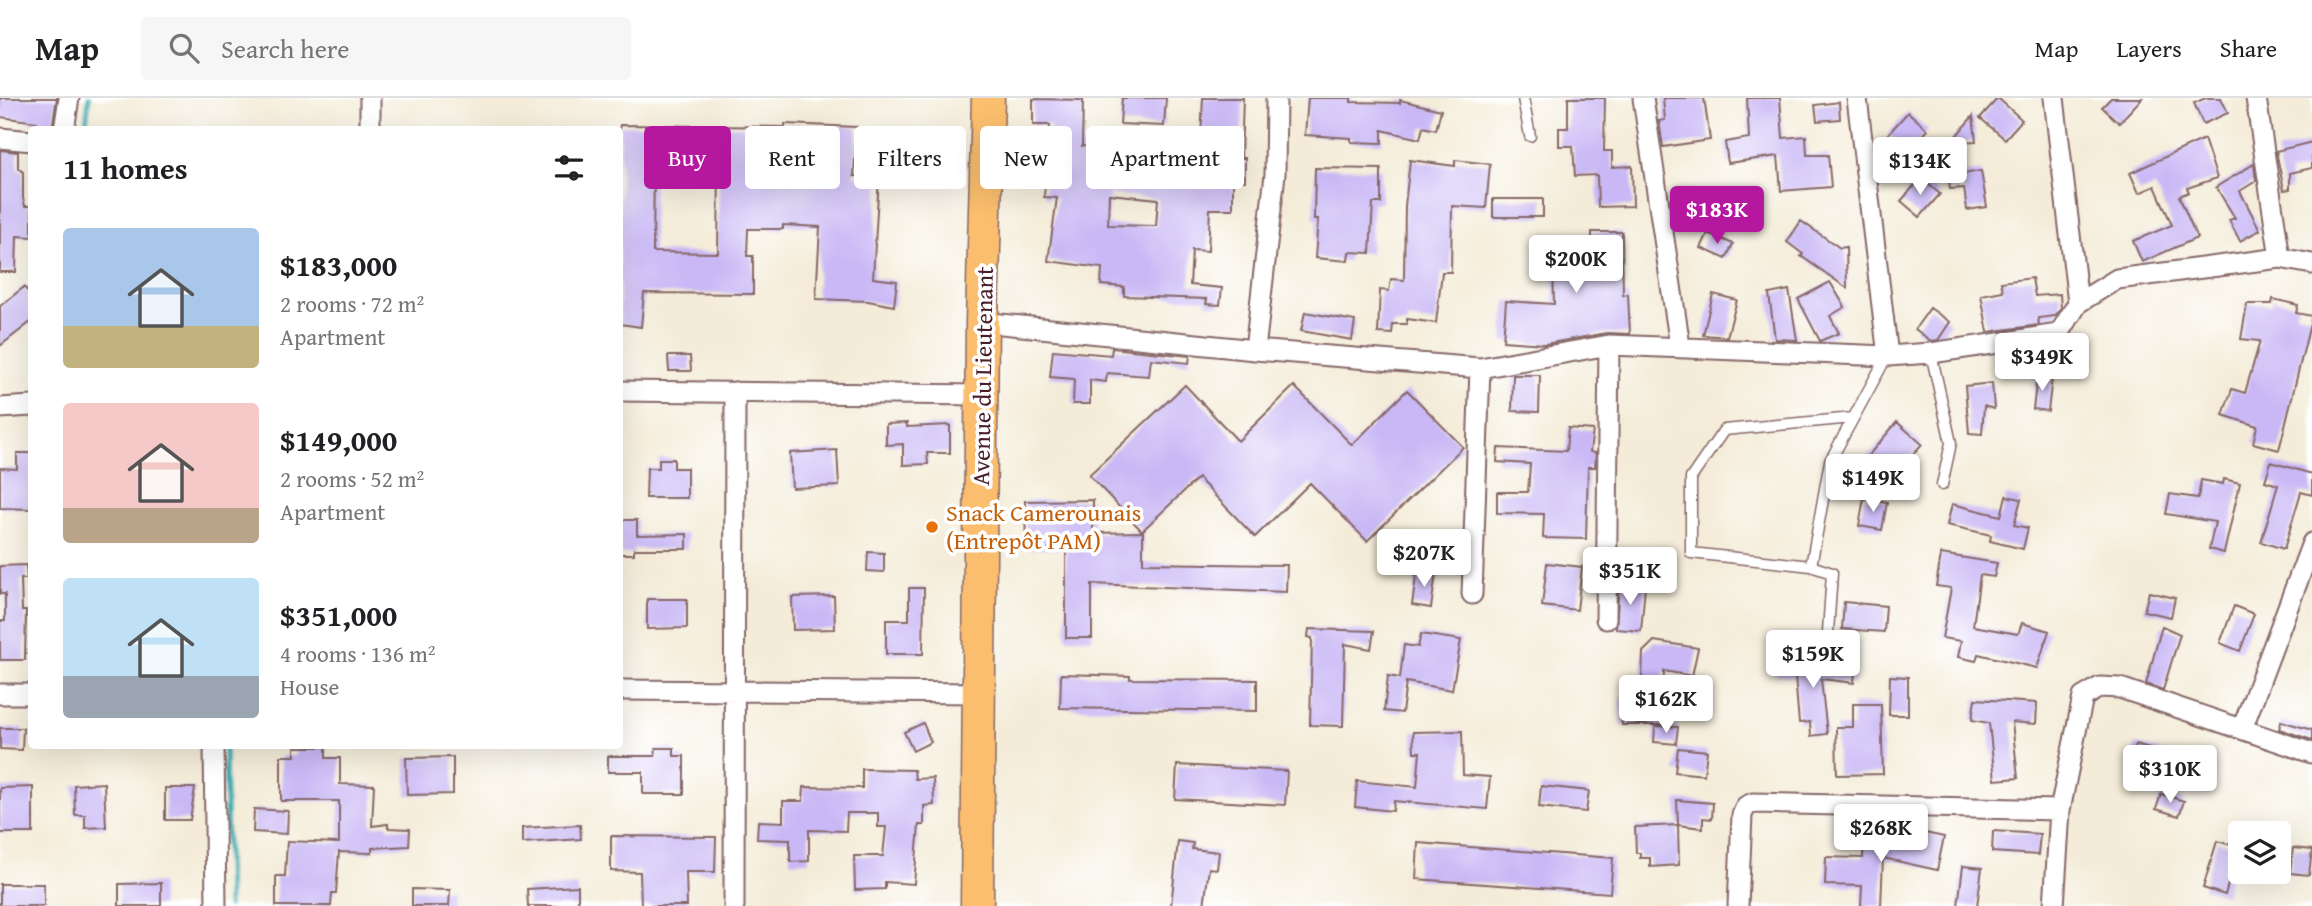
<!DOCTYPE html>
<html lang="en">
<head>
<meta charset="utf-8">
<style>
  :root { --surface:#fff; --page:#f6f6f6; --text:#202124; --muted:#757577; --line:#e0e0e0; --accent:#b5179e }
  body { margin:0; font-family:"Gentium Book Plus",serif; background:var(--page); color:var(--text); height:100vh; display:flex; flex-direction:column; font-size:26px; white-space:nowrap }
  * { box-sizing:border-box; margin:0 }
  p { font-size:23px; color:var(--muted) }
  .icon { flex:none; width:38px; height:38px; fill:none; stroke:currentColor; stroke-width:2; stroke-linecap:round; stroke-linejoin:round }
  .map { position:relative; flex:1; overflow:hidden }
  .details { position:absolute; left:28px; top:28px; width:595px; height:623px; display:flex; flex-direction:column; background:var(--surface); border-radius:7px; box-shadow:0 7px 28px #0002 }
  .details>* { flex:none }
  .top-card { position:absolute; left:644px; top:28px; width:665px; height:63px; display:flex; gap:14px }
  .tools { position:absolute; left:2228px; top:723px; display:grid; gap:14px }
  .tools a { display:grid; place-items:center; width:63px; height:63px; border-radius:7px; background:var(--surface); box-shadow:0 7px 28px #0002; font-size:35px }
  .price { position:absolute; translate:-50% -60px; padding:0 16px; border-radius:7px; background:#fff; color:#222; font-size:23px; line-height:46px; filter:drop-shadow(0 2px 4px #0008) }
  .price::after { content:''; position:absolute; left:50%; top:42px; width:21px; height:16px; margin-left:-10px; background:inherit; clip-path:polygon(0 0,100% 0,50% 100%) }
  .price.selected { background:var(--accent); color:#fff }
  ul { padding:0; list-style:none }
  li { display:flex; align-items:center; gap:21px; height:175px; padding:0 35px }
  li span { display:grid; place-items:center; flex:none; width:196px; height:140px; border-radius:7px; color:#555 }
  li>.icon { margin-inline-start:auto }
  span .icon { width:84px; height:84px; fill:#fffc; stroke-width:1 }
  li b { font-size:30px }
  h2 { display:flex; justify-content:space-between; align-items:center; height:84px; padding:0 35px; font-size:30px }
  .tag { padding:0 24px; border-radius:7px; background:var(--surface); box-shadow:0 7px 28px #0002; font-size:24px; line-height:63px }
  .tag.selected { background:var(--accent); color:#fff }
  header { display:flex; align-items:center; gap:42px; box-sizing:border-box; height:98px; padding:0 35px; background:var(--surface); border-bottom:2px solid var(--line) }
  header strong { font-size:33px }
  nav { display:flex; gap:38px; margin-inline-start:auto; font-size:24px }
  .search { width:490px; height:63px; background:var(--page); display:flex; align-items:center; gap:18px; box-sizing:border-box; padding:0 24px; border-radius:7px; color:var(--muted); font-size:26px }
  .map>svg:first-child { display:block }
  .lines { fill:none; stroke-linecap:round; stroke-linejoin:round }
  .stream { stroke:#3bacb4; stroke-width:5 }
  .building { fill:#c9b8f5; fill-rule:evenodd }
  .lane-casing { stroke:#866768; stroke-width:13 }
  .street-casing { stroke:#866768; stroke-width:23 }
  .primary-casing { stroke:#866768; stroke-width:35 }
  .lane { stroke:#fff; stroke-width:10 }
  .street { stroke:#fff; stroke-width:19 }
  .primary { stroke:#fabe6e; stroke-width:32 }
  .food-dot { fill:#e8710a; stroke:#fff; stroke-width:2.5 }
  .labels { text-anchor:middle; stroke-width:7; stroke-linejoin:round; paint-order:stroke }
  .street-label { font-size:24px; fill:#4a1f2b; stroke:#fff }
  .food-label { font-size:24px; fill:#c56008; stroke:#fff; text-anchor:start }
</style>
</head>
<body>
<header>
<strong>Map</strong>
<div class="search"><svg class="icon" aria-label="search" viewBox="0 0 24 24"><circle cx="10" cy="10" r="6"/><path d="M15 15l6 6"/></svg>Search here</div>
<nav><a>Map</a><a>Layers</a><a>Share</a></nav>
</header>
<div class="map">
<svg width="2312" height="808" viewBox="0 0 2312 808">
  <rect width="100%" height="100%" fill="#fff"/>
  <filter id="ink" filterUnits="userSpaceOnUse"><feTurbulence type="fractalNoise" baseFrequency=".0143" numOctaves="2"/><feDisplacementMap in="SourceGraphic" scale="14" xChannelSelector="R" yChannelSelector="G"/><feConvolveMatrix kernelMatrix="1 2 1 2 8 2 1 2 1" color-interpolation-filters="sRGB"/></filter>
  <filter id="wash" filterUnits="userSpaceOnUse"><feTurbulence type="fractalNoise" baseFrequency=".00686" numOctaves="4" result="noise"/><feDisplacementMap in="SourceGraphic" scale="28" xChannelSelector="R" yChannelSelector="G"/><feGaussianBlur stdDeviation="1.57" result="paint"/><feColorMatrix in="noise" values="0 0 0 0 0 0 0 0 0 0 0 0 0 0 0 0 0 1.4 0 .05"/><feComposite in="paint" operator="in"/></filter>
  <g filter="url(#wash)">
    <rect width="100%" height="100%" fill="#f4ecd8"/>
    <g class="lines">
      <!-- stream -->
      <path class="stream" d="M89 32 86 27 89 0
        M225 648 228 808"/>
    </g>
    <g id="blocks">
      <!-- building -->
      <path class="building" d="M0 0H57L52 31 37 28V24L0 19Z
        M1122 0H1166L1164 28 1120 26Z
        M1203 0H1243L1241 60H1245V83H1233V111H1210L1208 153 1192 152 1190 187 1222 190 1220 207 1206 206 1207 201 1124 198V189L1101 187 1102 170 1048 163 1057 100 1044 99 1050 27H1033V1L1083 2 1082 48 1111 50 1110 62 1179 70 1180 65 1194 66V60H1200ZM1109 96 1158 101 1156 128 1108 127Z
        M1308 0H1351V4L1400 5V2L1441 12 1436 32 1423 29 1420 41 1382 32V45L1351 44V40L1305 37Z
        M1568 0H1605L1604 53H1612V69L1632 68 1633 108 1598 109 1597 77 1575 78 1573 48H1559V30H1568Z
        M1663 0H1704L1710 42 1663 49 1659 23 1665 22Z
        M1747 0H1780L1783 40 1806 38 1807 57H1828L1831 89 1781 93 1778 58 1728 65 1725 44 1749 40Z
        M1998 0 2022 22 2005 41 1980 20Z
        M2111 0H2142L2119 25 2102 9Z
        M2206 0H2221L2228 15 2203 26 2194 5Z
        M1839 4 1840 21 1817 23 1815 7Z
        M1908 14 1928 32 1908 54 1888 36Z
        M1973 18 1976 43 1958 44 1962 76 1981 73 1987 109 1967 112 1964 90 1950 91 1945 46 1950 45Z
        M785 26 857 29 854 78 879 79 873 180 897 183 894 208 868 203 816 201 820 129 783 127V131H748L747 158H753V196L644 195 641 229 620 226V27L785 29ZM654 66 719 67 718 155 653 154Z
        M2204 41 2217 80 2187 90 2189 94 2179 98 2197 140 2142 164 2133 143 2172 127 2155 88 2139 95 2130 75Z
        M2312 44V70L2290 75V91L2284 92 2276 53Z
        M0 52 18 54V70L23 74V100L25 108H32V139L17 138 16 174H0Z
        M1410 62 1455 68V62L1490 66 1486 110 1452 108 1451 174H1442L1436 225 1407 221V226H1393L1392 236 1378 235 1380 192 1389 193 1391 181 1404 182 1405 108Z
        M2254 66 2256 83 2240 93 2260 132 2240 143 2229 122 2235 120 2216 89Z
        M1315 70 1381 71V105H1373L1370 155 1349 154 1348 163 1315 160 1318 121H1314Z
        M1921 80 1940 96 1920 119 1901 103Z
        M1493 101H1543V119H1493Z
        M1801 123 1840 150 1846 149 1847 190 1801 158 1803 156 1787 144Z
        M1592 134H1622L1623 197 1628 196 1630 236 1607 235 1545 246 1503 243 1506 203 1554 206 1553 165H1540L1541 146H1592Z
        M1708 135 1733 146 1726 161 1701 150Z
        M2032 180 2035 198 2060 196 2061 210 2055 218 2038 220 2039 227 1988 234 1981 197 2003 193 2001 184Z
        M1830 184 1845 209 1830 218 1839 235 1820 243 1798 201Z
        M24 189 32 198V223L0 248V208Z
        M1789 192 1797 242 1775 241 1769 196Z
        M1713 196 1737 202 1727 239 1703 237Z
        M2273 201 2298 207 2296 215 2312 218 2279 352 2253 345 2257 328 2223 317 2232 291 2245 295 2260 243 2241 241 2247 206H2272Z
        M1930 210 1950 224 1938 242 1931 243 1915 231Z
        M1305 214 1355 223 1352 242 1301 233Z
        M1112 250 1190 258 1189 265 1151 261 1149 278 1107 275 1106 284 1090 282V306H1073L1074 281 1050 279 1053 252 1111 257Z
        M668 258H690L691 273H669Z
        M1513 277H1540L1539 314 1512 313Z
        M2037 278 2052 280 2048 313 2033 311Z
        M1992 285 1994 311 1984 308 1982 336 1969 335 1965 288Z
        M1185 287 1238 343 1294 288 1352 347 1407 292 1463 349 1367 443 1310 385 1255 439 1198 380 1142 433 1089 377Z
        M1897 324 1922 346 1906 364 1901 360 1889 379 1867 359Z
        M907 325V329L950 327V355H927L928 366 903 367V346L886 347V326Z
        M1568 330 1593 332 1590 354 1596 355 1595 369H1588L1586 441 1543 440 1544 416 1497 415V394H1528L1530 366 1497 364 1498 350 1566 353Z
        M837 352 839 388 792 390 790 355Z
        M17 355H32V411L0 410V370L17 371Z
        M659 361H674V370H687V400H646L647 370H659Z
        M2271 364 2312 376V397L2301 394 2284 451 2261 444 2278 387 2265 383Z
        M2224 381 2240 385 2224 455 2209 451 2215 424 2166 416 2170 396 2198 400 2201 382 2223 386Z
        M2006 398 2021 401 2014 427 2028 430 2023 451 1990 443 1991 437 1947 427 1952 406 2001 418Z
        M1864 400 1887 404 1882 432 1859 428Z
        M1093 402V435L1143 434V465L1287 467 1286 494 1092 486V540H1066V451H1026L1025 403Z
        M620 422H637V437L687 436V451H634V456H620Z
        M868 454 884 455V474L867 473Z
        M1941 456 1997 465 1994 479 1980 477 1973 528 2018 536 2022 525 2049 533 2037 570 1978 556 1976 563 1958 559 1961 543 1942 540 1951 490 1936 488Z
        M1547 465 1582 469 1577 512 1542 508Z
        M26 467 27 481H21L22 513H26L25 562H0V523H5V496H0V468Z
        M1417 472 1436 475 1431 510 1412 507Z
        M1619 486 1645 488 1641 533 1616 531Z
        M909 490H924L923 556H886V522H909Z
        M2149 494 2175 500 2171 519 2144 513Z
        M834 498 835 531 793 532 792 499Z
        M647 501H687V530L647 531Z
        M1844 504 1886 508 1884 534 1842 531Z
        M2234 508 2254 516 2240 553 2220 545Z
        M2162 528 2180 536 2163 592 2146 586Z
        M1309 531 1374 533 1371 551 1345 546 1343 628 1310 627 1312 540 1308 539Z
        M1421 536 1461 542 1452 592 1406 584 1402 615 1384 613 1388 578 1400 580 1404 547 1418 549Z
        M1654 543 1698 550 1692 578 1664 573 1663 627H1622L1620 599H1633V581H1642L1643 554Z
        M1778 562 1855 572 1854 585 1821 581 1827 636 1811 638 1810 624 1799 625 1795 579 1776 577Z
        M1061 576 1130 578V581L1257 582V613L1060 610Z
        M1890 578 1908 579V617H1889Z
        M1975 601 2037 605 2036 626 2012 624 2018 680 1995 682 1989 625 1972 622Z
        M1853 606H1881L1883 676 1837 677 1836 629H1853Z
        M2281 623 2312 632V642L2279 631Z
        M923 625 931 644 913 653 904 634Z
        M1655 628 1678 629 1676 646 1654 644Z
        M0 630H23L22 652 0 651Z
        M1462 633 1463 677 1490 679 1487 711 1394 703 1393 713 1355 709 1357 683 1417 689 1420 654H1414L1413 634Z
        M2136 646 2175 658 2169 680 2129 668Z
        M295 649H326V660H340V686L374 687 372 728 388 726V730L410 731 409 748 372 750V755L339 754 336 795H332L331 808H276V778H285L287 743 339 745V703H281V658H295Z
        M656 650H674V658H684V696H643V674H608V658H655Z
        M1678 650 1707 653 1704 677 1675 674Z
        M453 659V696L407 697 406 660Z
        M1177 667 1287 673 1285 707 1175 701Z
        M862 671 914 672 915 681 933 680 934 707 924 708V727H919L914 786 885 784V791L855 792 854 758H883L886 729H878V715H847L846 733 809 732V763L790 764V742L757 741 758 723 783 724V703H803L804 689 862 690Z
        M104 685 106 729 85 730V717H75L74 687Z
        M1541 688 1589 693 1586 714 1539 709Z
        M33 689V735H0V690Z
        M165 690H195L190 722H165Z
        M2161 696 2184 703 2179 718 2156 711Z
        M1677 702 1713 705 1712 721 1703 720V730L1678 727Z
        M254 711 288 713 287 736 253 734Z
        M580 727 581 741 522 745V730Z
        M1678 727 1679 767 1650 769V760H1640V755H1636L1635 729Z
        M1916 733 1944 739 1937 772 1883 760 1881 808H1861L1862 788 1825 787 1826 759 1863 760 1864 739H1884V745L1912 750Z
        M1993 733 2040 736 2038 757 1992 754Z
        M611 738 716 739 715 774H686L687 808H641L640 774 611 773Z
        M1178 743 1193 745 1192 751 1219 754 1217 771 1209 770 1204 808H1171Z
        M2217 743 2238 749 2225 797 2203 790Z
        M1418 745 1613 760 1610 795 1416 781Z
        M2293 750 2312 752 2309 777 2290 775Z
        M1963 768 1982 770 1977 808H1958Z
        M161 785V808H119V786Z
        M0 786H44V808H0Z
        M578 788V808H528L527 791Z
        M412 791 450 792 449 808H412Z"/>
    </g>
  </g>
  <g filter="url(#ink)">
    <use href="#blocks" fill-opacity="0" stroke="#866768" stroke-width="2"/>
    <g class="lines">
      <defs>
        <path id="lane" d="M1523 0 1530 38
          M1931 255 1951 345 1942 387
          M1811 468 1830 363 1887 258
          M1828 534 1832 475 1811 468 1691 455V380L1724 332 1853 320"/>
        <path id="street" d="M370 0V32
          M1643 0 1680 248
          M1857 0 1888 258
          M2054 0 2078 205
          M2256 0 2280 160 2312 166
          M64 32 69 0
          M0 40 32 43
          M982 224 1255 252 1480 270 1609 247 1888 258 1931 255 2059 236 2078 205 2117 181 2280 160
          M1255 252 1275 76 1276 0
          M620 293 983 297
          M0 310 32 308
          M1472 496 1480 270
          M1606 521 1609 247
          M620 592 979 595
          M0 596H32
          M2242 631 2312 445
          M214 648 216 808
          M734 808 735 294
          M1738 808 1742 717 1746 708 1753 705 2060 712
          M2054 808 2060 712 2083 599 2100 589 2120 590 2312 655"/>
        <path id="primary" d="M977 808 982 224 988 0"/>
      </defs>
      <!-- lane casing -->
      <use href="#lane" class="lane-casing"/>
      <!-- street casing -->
      <use href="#street" class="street-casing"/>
      <!-- primary casing -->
      <use href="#primary" class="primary-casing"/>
      <!-- lane -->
      <use href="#lane" class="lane"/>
      <!-- street -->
      <use href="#street" class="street"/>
      <!-- primary -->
      <use href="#primary" class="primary"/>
    </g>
  </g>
  <!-- markers -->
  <circle class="food-dot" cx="932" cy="429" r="7"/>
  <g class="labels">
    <!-- street labels -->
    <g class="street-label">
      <text transform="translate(983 278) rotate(-89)" y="8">Avenue du Lieutenant</text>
    </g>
    <!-- food labels -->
    <g class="food-label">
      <text x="946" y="423">Snack Camerounais<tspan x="946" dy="28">(Entrepôt PAM)</tspan></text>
    </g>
  </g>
</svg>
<div class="tools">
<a><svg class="icon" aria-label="layers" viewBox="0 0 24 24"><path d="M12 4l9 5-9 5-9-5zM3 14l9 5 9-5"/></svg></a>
</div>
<b class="price" style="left:1920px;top:99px">$134K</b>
<b class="price selected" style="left:1717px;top:148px">$183K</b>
<b class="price" style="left:1576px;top:197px">$200K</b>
<b class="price" style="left:2042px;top:295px">$349K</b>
<b class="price" style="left:1873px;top:416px">$149K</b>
<b class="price" style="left:1424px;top:491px">$207K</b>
<b class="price" style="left:1630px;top:509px">$351K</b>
<b class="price" style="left:1813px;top:592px">$159K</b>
<b class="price" style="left:1666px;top:637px">$162K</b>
<b class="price" style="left:2170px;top:707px">$310K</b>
<b class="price" style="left:1881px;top:766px">$268K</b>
<div class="top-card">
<a class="tag selected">Buy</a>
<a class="tag">Rent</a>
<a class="tag">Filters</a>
<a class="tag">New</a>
<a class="tag">Apartment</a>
</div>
<section class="details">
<h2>11 homes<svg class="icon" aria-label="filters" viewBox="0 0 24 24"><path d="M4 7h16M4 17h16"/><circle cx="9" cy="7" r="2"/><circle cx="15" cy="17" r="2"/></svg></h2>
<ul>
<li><span style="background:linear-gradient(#a9c7e8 70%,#c2b280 0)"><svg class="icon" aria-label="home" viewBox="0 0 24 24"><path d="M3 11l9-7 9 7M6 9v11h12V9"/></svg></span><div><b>$183,000</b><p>2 rooms · 72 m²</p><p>Apartment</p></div></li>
<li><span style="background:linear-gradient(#f6c9c9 75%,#b9a48a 0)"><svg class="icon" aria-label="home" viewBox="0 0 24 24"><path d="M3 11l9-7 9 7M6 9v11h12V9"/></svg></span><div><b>$149,000</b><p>2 rooms · 52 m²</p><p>Apartment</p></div></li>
<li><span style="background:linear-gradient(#bfe0f5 70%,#9aa5b1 0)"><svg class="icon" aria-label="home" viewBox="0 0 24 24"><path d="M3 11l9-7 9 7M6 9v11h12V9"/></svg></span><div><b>$351,000</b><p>4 rooms · 136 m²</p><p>House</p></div></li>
</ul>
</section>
</div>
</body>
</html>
